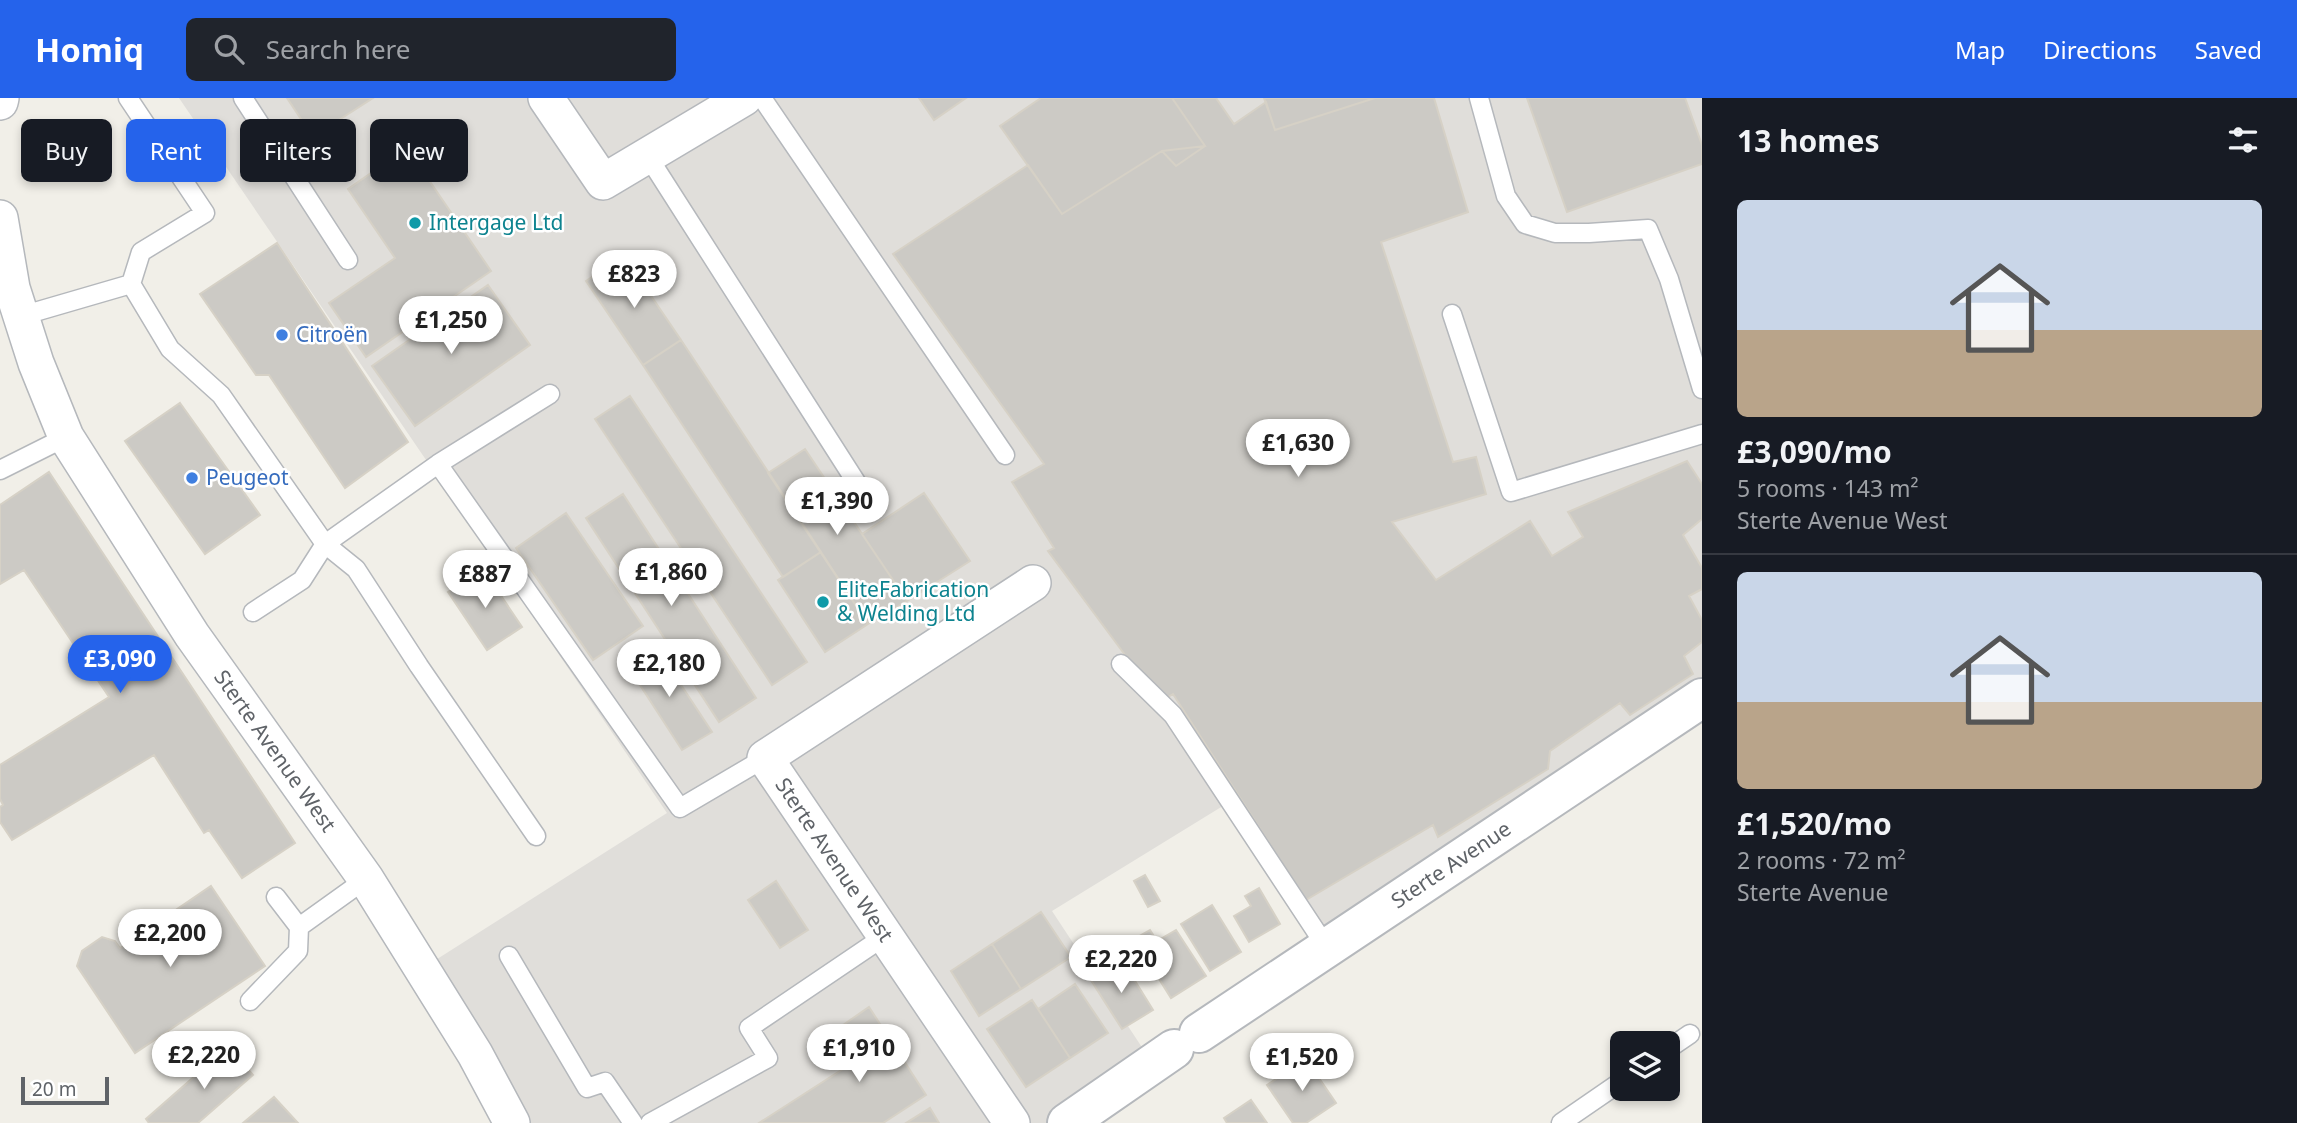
<!DOCTYPE html>
<html lang="en">
<head>
<meta charset="utf-8">
<style>
  :root { --surface:#171b24; --page:#20242c; --text:#f1f3f6; --muted:#9ea1a6; --line:#363941; --accent:#2563eb }
  body { margin:0; font-family:"Noto Sans",sans-serif; background:var(--page); color:var(--text); height:100vh; display:flex; flex-direction:column; font-size:26px; white-space:nowrap }
  * { box-sizing:border-box; margin:0 }
  p { font-size:23px; color:var(--muted) }
  .icon { flex:none; width:38px; height:38px; fill:none; stroke:currentColor; stroke-width:2; stroke-linecap:round; stroke-linejoin:round }
  .map { position:relative; flex:1; overflow:hidden }
  .details { display:flex; flex-direction:column; background:var(--surface); width:595px }
  .details>* { flex:none }
  .banner { position:absolute; left:21px; top:21px; width:665px; height:63px; display:flex; gap:14px }
  .buttons { position:absolute; left:1610px; top:933px; display:grid; gap:14px }
  .buttons a { display:grid; place-items:center; width:70px; height:70px; border-radius:10px; background:var(--surface); box-shadow:0 4px 10px #0003; font-size:35px }
  .scale { position:absolute; left:21px; bottom:18px; width:88px; box-sizing:border-box; padding-left:7px; border:4px solid #5f6368; border-top:0; font-size:19px; line-height:24px; white-space:nowrap; color:#5f6368; -webkit-text-stroke:5px #fff; paint-order:stroke }
  .price { position:absolute; translate:-50% -60px; padding:0 16px; border-radius:24px; background:#fff; color:#222; font-size:23px; line-height:46px; filter:drop-shadow(0 2px 4px #0008) }
  .price::after { content:''; position:absolute; left:50%; top:42px; width:21px; height:16px; margin-left:-10px; background:inherit; clip-path:polygon(0 0,100% 0,50% 100%) }
  .price.selected { background:var(--accent); color:#fff }
  ul { padding:0; list-style:none }
  li { display:grid; align-content:center; gap:14px; height:371px; padding:0 35px }
  li+li { border-top:2px solid var(--line) }
  li span { display:grid; place-items:center; height:217px; border-radius:10px; color:#555 }
  li>.icon { margin-inline-start:auto }
  span .icon { width:126px; height:126px; fill:#fffc; stroke-width:1 }
  li b { font-size:30px }
  h2 { display:flex; justify-content:space-between; align-items:center; height:84px; padding:0 35px; font-size:30px }
  .tag { padding:0 24px; border-radius:10px; background:var(--surface); box-shadow:0 4px 10px #0003; font-size:24px; line-height:63px }
  .tag.selected { background:var(--accent); color:#fff }
  header { display:flex; align-items:center; gap:42px; box-sizing:border-box; height:98px; padding:0 35px; background:var(--accent); color:#fff }
  header strong { font-size:33px }
  nav { display:flex; gap:38px; margin-inline-start:auto; font-size:24px }
  .search { width:490px; height:63px; background:var(--page); display:flex; align-items:center; gap:18px; box-sizing:border-box; padding:0 24px; border-radius:10px; color:var(--muted); font-size:26px }
  main { display:flex; flex:1; min-height:0 }
  .map>svg:first-child { display:block }
  .industrial { fill:#e0deda }
  .building { fill:#cccac5; stroke:#d6d1c6; stroke-width:2 }
  .lines { fill:none; stroke-linecap:round; stroke-linejoin:round }
  .service-casing { stroke:#b5b8bc; stroke-width:21 }
  .minor-casing { stroke:#b5b8bc; stroke-width:38 }
  .tertiary-casing { stroke:#b5b8bc; stroke-width:42 }
  .service { stroke:#fff; stroke-width:18 }
  .minor { stroke:#fff; stroke-width:35 }
  .tertiary { stroke:#fff; stroke-width:38 }
  .culture-dot { fill:#0f9aa8; stroke:#fff; stroke-width:2.5 }
  .shop-dot { fill:#3f7fe0; stroke:#fff; stroke-width:2.5 }
  .labels { text-anchor:middle; stroke-width:5; stroke-linejoin:round; paint-order:stroke }
  .culture-label { font-size:21px; fill:#0d838f; stroke:#fff; text-anchor:start }
  .shop-label { font-size:21px; fill:#366cbe; stroke:#fff; text-anchor:start }
  .street-label { font-size:21px; fill:#5f6368; stroke:#fff }
</style>
</head>
<body>
<header>
<strong>Homiq</strong>
<div class="search"><svg class="icon" aria-label="search" viewBox="0 0 24 24"><circle cx="10" cy="10" r="6"/><path d="M15 15l6 6"/></svg>Search here</div>
<nav><a>Map</a><a>Directions</a><a>Saved</a></nav>
</header>
<main>
<div class="map">
<svg width="1702" height="1025" viewBox="0 0 1702 1025">
  <rect width="100%" height="100%" fill="#f1efe8"/>
  <!-- industrial -->
  <path class="industrial" d="M179 0H1702V600L1327 850 1231 703 1052 813 1153 966 1067 1025H512L423 870 667 715Z"/>
  <!-- building -->
  <path class="building" d="M287 0H373L328 29 303 24Z
    M919 0H966L934 22Z
    M1041 0H1172L1205 48 1176 68 1162 53 1062 116 1000 28Z
    M1172 0H1216L1234 26 1266 4 1275 32 1375 0H1434L1468 114 1381 144 1453 364 1476 359 1486 396 1392 424 1436 482 1530 423 1552 458 1583 439 1568 414 1687 363 1702 386V421L1683 437 1702 470V491L1689 498 1702 522V544L1684 558 1693 576 1630 617 1620 605 1550 653 1548 671 1438 739 1433 727 1306 802 1173 596 1160 604 1048 453 1054 450 1012 384 1044 366 893 156 1028 67 1062 116 1162 53 1205 48Z
    M1264 0H1375L1275 32Z
    M1527 0H1685L1702 47V66L1567 114Z
    M407 50 491 173 366 259 329 205 395 160 348 91Z
    M277 145 408 344 345 390 269 277H256L200 196Z
    M624 158 681 242 643 267 586 183Z
    M488 187 530 247 415 328 372 268Z
    M681 242 821 454 783 479 643 267Z
    M630 298 807 564 772 587 595 321Z
    M180 305 260 417 205 456 125 343Z
    M805 351 907 503 868 526 768 375Z
    M49 374 295 745 242 780 209 732 204 735 154 657 12 742 0 724V709L3 707 0 701V667L109 599 24 472 0 486V407Z
    M924 395 970 463 907 503 862 436Z
    M623 396 756 600 719 624 586 420Z
    M566 415 643 528 593 562 516 450Z
    M821 454 868 526 825 554 778 482Z
    M483 471 522 529 487 552 448 494Z
    M656 549 712 634 682 652 627 567Z
    M1145 777 1160 803 1148 809 1134 783Z
    M776 783 808 832 780 850 748 802Z
    M211 788 265 868 135 955 77 868 82 853 102 839 115 843 120 850 140 838 137 832 155 819 158 824Z
    M1259 790 1280 826 1249 844 1234 818 1251 808 1245 798Z
    M1212 807 1241 854 1210 873 1181 826Z
    M1041 814 1071 859 1021 891 992 846Z
    M1150 832 1157 843 1176 832 1206 878 1171 900 1134 841Z
    M992 846 1021 891 979 918 951 873Z
    M1103 866 1109 877 1125 867 1153 912 1122 931 1087 876Z
    M1075 886 1108 935 1070 960 1038 911Z
    M1032 902 1070 960 1026 989 987 931Z
    M869 909 926 997 883 1025H759L863 958 843 927Z
    M228 949 253 977 198 1025H149L146 1021Z
    M1306 961 1336 1005 1306 1025H1293L1267 987Z
    M274 999 298 1025H243Z
    M1251 1002 1267 1025H1227L1224 1020Z
    M930 1010 939 1025H906Z"/>
  <g class="lines">
    <defs>
      <path id="service" d="M128 0 205 115 141 154 131 186 170 251 221 297 325 446 356 471 419 568 536 738
        M243 0 348 162
        M762 0 1005 357
        M1479 0 1506 98 1525 126 1555 135H1589L1648 131 1669 181 1702 291
        M647 57 865 398
        M1452 216 1511 394 1702 336
        M21 218 131 186
        M438 366 550 296
        M0 372 66 339
        M253 514 302 482 325 446 438 366 680 710 765 660
        M1121 566 1173 617 1327 850
        M276 799 299 829
        M509 858 587 990 605 984 633 1025
        M250 903 298 853 299 829 366 781
        M1668 951 1690 936
        M650 1025 768 960 749 930 885 838
        M1561 1025 1622 983"/>
      <g id="minor">
        <path d="M546 0 603 84 744 0"/>
        <path d="M0 4 1 0"/>
        <path id="s1" d="M0 120 12 190 36 265 66 339 192 537 366 781 475 956 512 1025"/>
        <path d="M1012 1025 765 660 1033 485"/>
      </g>
      <g id="tertiary">
        <path id="s2" d="M1199 935 1702 600"/>
        <path d="M1067 1025 1174 951"/>
      </g>
    </defs>
    <!-- service casing -->
    <use href="#service" class="service-casing"/>
    <!-- minor casing -->
    <use href="#minor" class="minor-casing"/>
    <!-- tertiary casing -->
    <use href="#tertiary" class="tertiary-casing"/>
    <!-- service -->
    <use href="#service" class="service"/>
    <!-- minor -->
    <use href="#minor" class="minor"/>
    <!-- tertiary -->
    <use href="#tertiary" class="tertiary"/>
  </g>
  <!-- markers -->
  <g class="culture-dot">
    <circle cx="415" cy="125" r="7"/>
    <circle cx="823" cy="504" r="7"/>
  </g>
  <g class="shop-dot">
    <circle cx="282" cy="237" r="7"/>
    <circle cx="192" cy="380" r="7"/>
  </g>
  <g class="labels">
    <!-- culture labels -->
    <g class="culture-label">
      <text x="429" y="132">Intergage Ltd</text>
      <text x="837" y="499">EliteFabrication<tspan x="837" dy="24">&amp; Welding Ltd</tspan></text>
    </g>
    <!-- shop labels -->
    <g class="shop-label">
      <text x="296" y="244">Citroën</text>
      <text x="206" y="387">Peugeot</text>
    </g>
    <!-- street labels -->
    <g class="street-label">
      <text dy="7" stroke="none"><textPath href="#s1" startOffset="607">Sterte Avenue West</textPath></text>
      <text transform="translate(834 762) rotate(56)" y="7">Sterte Avenue West</text>
      <text dy="7" stroke="none"><textPath href="#s2" startOffset="303">Sterte Avenue</textPath></text>
    </g>
  </g>
</svg>
<div class="buttons">
<a><svg class="icon" aria-label="layers" viewBox="0 0 24 24"><path d="M12 4l9 5-9 5-9-5zM3 14l9 5 9-5"/></svg></a>
</div>
<div class="scale">20 m</div>
<b class="price" style="left:634px;top:212px">£823</b>
<b class="price" style="left:451px;top:258px">£1,250</b>
<b class="price" style="left:1298px;top:381px">£1,630</b>
<b class="price" style="left:837px;top:439px">£1,390</b>
<b class="price" style="left:671px;top:510px">£1,860</b>
<b class="price" style="left:485px;top:512px">£887</b>
<b class="price selected" style="left:120px;top:597px">£3,090</b>
<b class="price" style="left:669px;top:601px">£2,180</b>
<b class="price" style="left:170px;top:871px">£2,200</b>
<b class="price" style="left:1121px;top:897px">£2,220</b>
<b class="price" style="left:859px;top:986px">£1,910</b>
<b class="price" style="left:204px;top:993px">£2,220</b>
<b class="price" style="left:1302px;top:995px">£1,520</b>
<div class="banner">
<a class="tag">Buy</a>
<a class="tag selected">Rent</a>
<a class="tag">Filters</a>
<a class="tag">New</a>
</div>
</div>
<section class="details">
<h2>13 homes<svg class="icon" aria-label="filters" viewBox="0 0 24 24"><path d="M4 7h16M4 17h16"/><circle cx="9" cy="7" r="2"/><circle cx="15" cy="17" r="2"/></svg></h2>
<ul>
<li><span style="background:linear-gradient(#c9d6e8 60%,#b9a48a 0)"><svg class="icon" aria-label="home" viewBox="0 0 24 24"><path d="M3 11l9-7 9 7M6 9v11h12V9"/></svg></span><div><b>£3,090/mo</b><p>5 rooms · 143 m²</p><p>Sterte Avenue West</p></div></li>
<li><span style="background:linear-gradient(#c9d6e8 60%,#b9a48a 0)"><svg class="icon" aria-label="home" viewBox="0 0 24 24"><path d="M3 11l9-7 9 7M6 9v11h12V9"/></svg></span><div><b>£1,520/mo</b><p>2 rooms · 72 m²</p><p>Sterte Avenue</p></div></li>
</ul>
</section>
</main>
</body>
</html>
